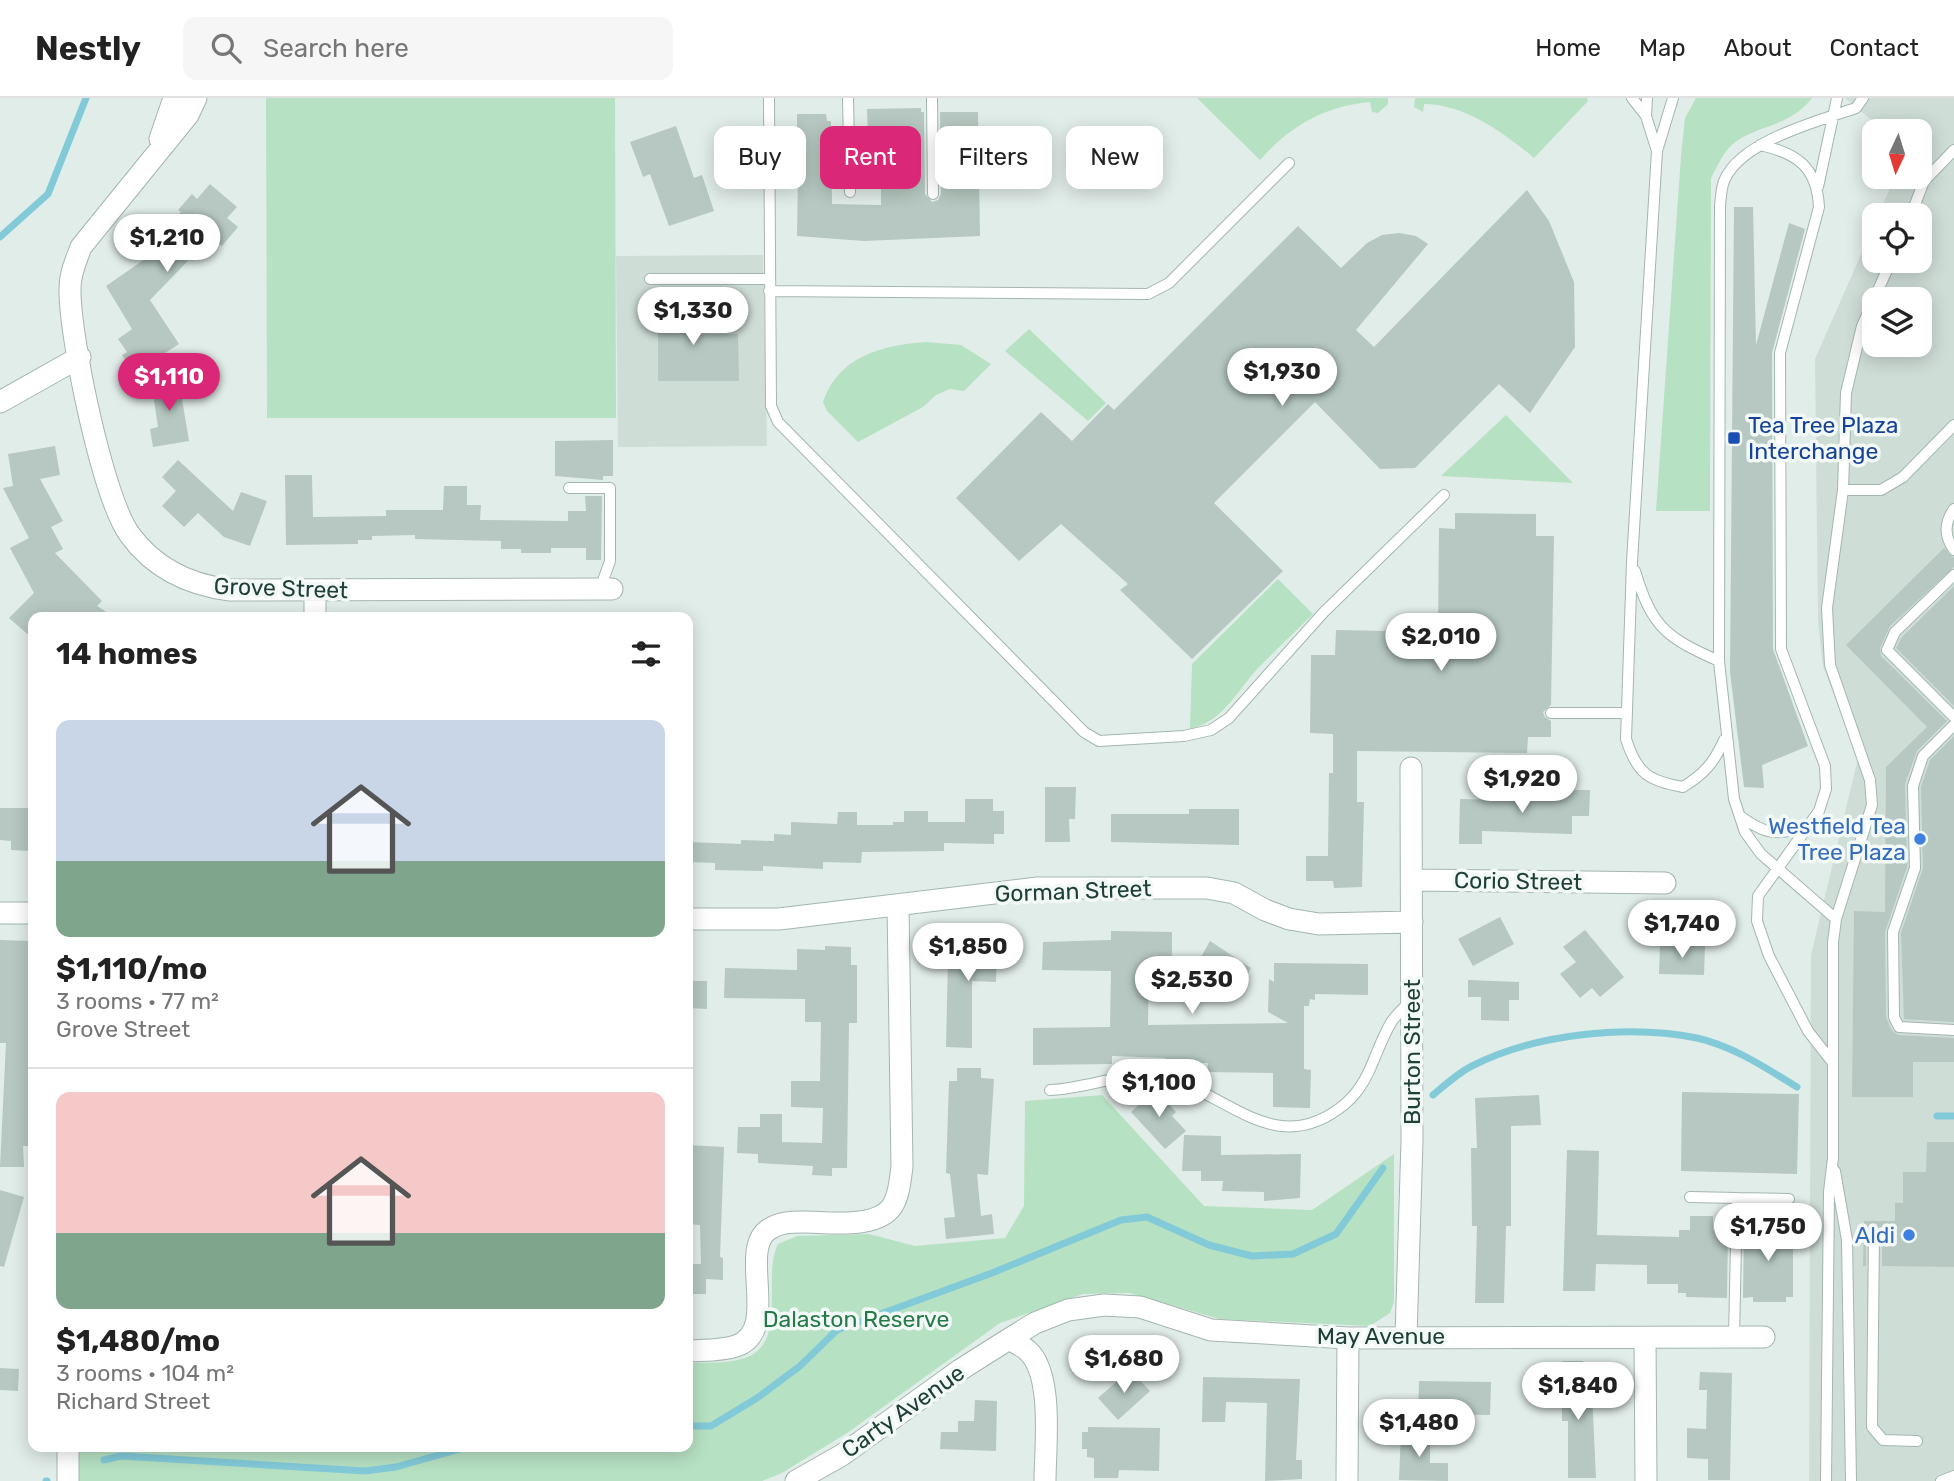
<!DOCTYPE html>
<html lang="en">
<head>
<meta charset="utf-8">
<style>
  :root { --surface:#fff; --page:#f6f6f6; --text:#222; --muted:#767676; --line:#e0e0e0; --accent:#db2777 }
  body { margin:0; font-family:Rubik,sans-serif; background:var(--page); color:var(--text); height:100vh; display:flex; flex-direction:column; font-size:26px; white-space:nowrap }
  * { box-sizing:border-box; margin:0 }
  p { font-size:23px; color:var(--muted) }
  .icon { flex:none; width:38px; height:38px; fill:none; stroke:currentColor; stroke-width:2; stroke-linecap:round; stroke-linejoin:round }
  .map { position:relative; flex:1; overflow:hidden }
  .side { position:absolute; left:28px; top:514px; width:665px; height:840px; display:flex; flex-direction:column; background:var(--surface); border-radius:14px; box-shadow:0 4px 18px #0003 }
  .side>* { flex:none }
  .guide { position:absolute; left:714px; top:28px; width:665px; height:63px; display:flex; gap:14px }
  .needle { width:46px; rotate:184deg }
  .fabs { position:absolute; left:1862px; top:21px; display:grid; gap:14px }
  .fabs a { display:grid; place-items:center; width:70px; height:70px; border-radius:14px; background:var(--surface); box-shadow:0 4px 18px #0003; font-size:35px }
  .price { position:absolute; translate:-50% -60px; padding:0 16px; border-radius:24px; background:#fff; color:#222; font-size:23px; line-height:46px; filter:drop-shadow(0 2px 4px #0008) }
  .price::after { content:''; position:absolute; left:50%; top:42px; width:21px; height:16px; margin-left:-10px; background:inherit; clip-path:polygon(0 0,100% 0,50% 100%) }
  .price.on { background:var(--accent); color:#fff }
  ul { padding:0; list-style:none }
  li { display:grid; align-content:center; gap:14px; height:371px; padding:0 28px }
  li+li { border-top:2px solid var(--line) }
  li span { display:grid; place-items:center; height:217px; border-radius:14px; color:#555 }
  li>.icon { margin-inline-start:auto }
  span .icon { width:126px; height:126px; fill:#fffc; stroke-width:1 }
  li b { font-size:30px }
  h2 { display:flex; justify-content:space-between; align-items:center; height:84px; padding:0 28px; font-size:30px }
  .tag { padding:0 24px; border-radius:14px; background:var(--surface); box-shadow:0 4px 18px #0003; font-size:24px; line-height:63px }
  .tag.on { background:var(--accent); color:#fff }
  header { display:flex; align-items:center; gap:42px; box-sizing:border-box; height:98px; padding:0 35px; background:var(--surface); border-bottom:2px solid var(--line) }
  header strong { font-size:33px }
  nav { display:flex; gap:38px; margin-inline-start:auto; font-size:24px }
  .search { width:490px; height:63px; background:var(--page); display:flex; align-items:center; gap:18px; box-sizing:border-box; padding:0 24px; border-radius:14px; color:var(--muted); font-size:26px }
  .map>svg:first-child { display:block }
  .built { fill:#cfddd7; fill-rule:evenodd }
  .green { fill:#b7e1c3 }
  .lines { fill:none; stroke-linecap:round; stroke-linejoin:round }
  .stream { stroke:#83cad9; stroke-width:7 }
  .building { fill:#b6c8c1 }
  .service-casing { stroke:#a3b6b0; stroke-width:12 }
  .minor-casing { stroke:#a3b6b0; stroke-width:23 }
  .service { stroke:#fff; stroke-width:10 }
  .minor { stroke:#fff; stroke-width:21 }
  .transit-dot { fill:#1a4fb4; stroke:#f2f9f6; stroke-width:2.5 }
  .shop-dot { fill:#3f7fe0; stroke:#f2f9f6; stroke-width:2.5 }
  .labels { text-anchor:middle; stroke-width:7; stroke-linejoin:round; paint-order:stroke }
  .transit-label { font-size:23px; fill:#164399; stroke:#f2f9f6; text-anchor:start }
  .street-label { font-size:23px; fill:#1f4038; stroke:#f2f9f6 }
  .shop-label { font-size:23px; fill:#366cbe; stroke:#f2f9f6; text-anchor:end }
  .park-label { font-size:23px; fill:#257b48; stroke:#f2f9f6 }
</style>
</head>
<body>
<header>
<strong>Nestly</strong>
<div class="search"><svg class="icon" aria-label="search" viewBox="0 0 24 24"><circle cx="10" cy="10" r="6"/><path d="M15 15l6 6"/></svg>Search here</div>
<nav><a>Home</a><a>Map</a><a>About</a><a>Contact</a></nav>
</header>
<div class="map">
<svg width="1954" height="1383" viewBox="0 0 1954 1383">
  <rect width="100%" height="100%" fill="#e1ede8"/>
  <!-- built -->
  <path class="built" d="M1845 0H1954V1383H1809L1811 857 1858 660 1823 568 1818 525 1815 261 1874 127V163H1920V117H1878L1895 79H1920V33H1885ZM1874 201H1920V247H1874Z
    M763 157 767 348 618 349 616 158Z"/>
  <!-- green -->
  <path class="green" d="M266 0H615L616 320H267Z
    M1197 0H1388V6L1378 15 1372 14 1370 4C1325 8 1290 28 1260 62Z
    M1415 0H1587L1588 3 1534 60C1504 35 1465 6 1424 6L1423 14 1414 9Z
    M1696 0H1812C1788 32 1750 26 1728 51 1721 59 1716 71 1711 80L1710 413H1656L1681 58 1685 20Z
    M1029 231 1106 305 1088 323 1005 253Z
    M926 244 961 247 991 266 964 293 950 291 936 297 923 309 858 344 827 313 823 304C838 258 883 247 926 244Z
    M1506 317 1573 385 1441 378Z
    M1278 481 1313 516C1295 534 1276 552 1258 570 1235 595 1225 622 1190 631L1192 566Z
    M1102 997 1204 1108 1312 1112 1394 1056V1204L1390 1215 1370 1228 1220 1221 1129 1195 1083 1196 1000 1225 847 1335 782 1375 762 1383H78V1349H688V1265C705 1264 725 1266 742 1261 790 1248 761 1180 778 1146L797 1138 869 1136 915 1148 1005 1140 1024 1108 1025 1003Z"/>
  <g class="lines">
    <!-- stream -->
    <path class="stream" d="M0 139 48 96 86 0
      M1433 997C1445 987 1458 975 1472 968 1534 936 1628 926 1697 940 1733 948 1766 970 1797 989
      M1937 1018H1954
      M688 1328H711L757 1300 800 1268 837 1232 992 1175 1121 1122 1147 1119 1209 1147 1252 1158 1293 1156 1336 1136 1383 1070
      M104 1362 121 1358 365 1373 396 1369 467 1349
      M46 1383H47"/>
  </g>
  <!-- building -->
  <path class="building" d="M921 10V14H924L925 96 932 104 938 102 941 96 940 14H978L980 138 864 143 797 138 798 77H803V41H797V16H826L827 23H831L832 106 881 107V38H868L867 11Z
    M676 28 694 80 702 77 714 113 669 128 650 76 643 79 630 44Z
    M210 86 237 109 227 120 238 129 222 148 211 139 150 202 179 246 134 275 122 257 127 254 118 241 132 231 106 188 148 159 165 141 160 137 181 114 178 112 192 96 197 101Z
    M1527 92 1549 123 1574 184 1575 249 1530 315 1499 286 1415 370 1380 371 1315 304 1214 405 1283 473 1192 561 1120 492 1128 486 1061 426 1019 463 956 400 1041 314 1072 343 1108 306 1114 312 1298 128 1341 170 1367 145 1382 137 1399 135 1416 138 1428 146 1356 232 1374 249Z
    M1734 109H1753L1756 247 1789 125 1805 131 1772 255 1773 551 1808 648 1762 667 1764 690 1744 689 1730 574Z
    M658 201H695V236H738L739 283H658Z
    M178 277 189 343 153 349 150 331 158 329 151 282Z
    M613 342V378H603V382L555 378V343Z
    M55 348 60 377 40 381 63 423 51 429 63 451 55 455 102 503 97 508 116 520H33V541L9 520 34 495 10 450 29 440 3 390 13 388 8 356Z
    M178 362 233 413 241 394 267 403 250 448 224 439 198 415 184 429 162 408 176 393 162 379Z
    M285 377H312L313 419 386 418V412H443L444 388H467V407H481L480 422 568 423V413H586L585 398H602L601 462H586V450H551V455H521V451H501V443L415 441V437L372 438V442H358V446L286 447Z
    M1455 415 1536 416V438H1554L1551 607 1543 614 1545 619 1551 623V639H1528L1527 655 1357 653V704H1364L1362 789 1334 790 1333 783H1306V758H1328L1329 675H1333V636L1310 635 1311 557H1335L1336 532 1438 534 1439 430 1455 431Z
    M1944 450 1954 460V469L1890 528 1880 550 1881 558 1947 623 1917 653 1905 686 1907 769 1885 834 1886 919 1892 933 1898 937 1954 940V964H1913V999H1852L1854 813 1885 814 1886 669 1927 629 1846 547Z
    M1954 488V608L1896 550 1902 539Z
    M1954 638V924L1904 921 1901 835 1923 770 1921 689 1930 662Z
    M1045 689H1076L1075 721H1069L1070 744H1045Z
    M1553 692H1590L1589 718H1572V736L1482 733V746H1459L1460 701 1553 703Z
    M965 701H993V713H1004V736H994V746L944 745V753L862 754 861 765 823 764V771L763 768V773L715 772V765L688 764V744L741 746V742L774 743V736L791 737V724L837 726 838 714H857V727H893V724H904V713H928V724H965Z
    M0 710H30L29 753 11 752V743L0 742Z
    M1189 711H1239V747L1111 744V716H1189Z
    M1500 819 1514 846 1473 868 1458 841Z
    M966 828H990V844H997L996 884 972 883V950L946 949 948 860H957L958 850H966Z
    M1585 832 1624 879 1600 899 1592 890 1580 900 1560 876 1576 864 1563 849Z
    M1111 833 1172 834V861H1149L1148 927 1288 925 1268 914 1269 881 1274 884V865L1368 866V897L1315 896V902L1310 901 1309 908H1304V971L1311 972 1310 1010 1273 1009V975L1207 974 1208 965H1165V960L1112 958V966L1033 967V930L1110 929 1111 873 1042 872 1043 844 1111 842Z
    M0 842 33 843V1048H23L24 1069H0L6 945H0Z
    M1210 843 1251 870 1236 896 1214 884 1217 879 1196 868Z
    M1660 846 1705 847 1704 877 1659 876Z
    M825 848 851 849V867H857V925H849L847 1070H832V1078L812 1077 813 1068 758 1065V1056L737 1055 738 1029H760V1016H782V1044L822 1045 823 1010 791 1009V983H820L821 924H805V901L724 900 725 870 797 872V851L825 852Z
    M1468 882 1519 884V902H1509V923L1481 922V899H1468Z
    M688 883H707V911L688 910Z
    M957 970H981V980L994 981 988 1077 977 1076 981 1118 992 1116 994 1136 946 1141 944 1120 955 1119 950 1076 946 1075 949 983H957Z
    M1155 992 1176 1014 1172 1018 1186 1033 1165 1051 1131 1014Z
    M1682 994 1799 996 1797 1076 1681 1073Z
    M1539 997 1541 1027 1511 1028V1128H1506L1504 1205H1475L1477 1128H1472L1471 1050H1477L1475 1000Z
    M1184 1037 1221 1038V1057L1301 1056 1300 1100 1264 1103V1094L1222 1093 1223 1083H1201V1073H1182Z
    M1927 1044H1954V1169L1882 1168V1135L1873 1128 1866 1135V1168H1863L1864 1123H1895V1105H1903V1074H1926Z
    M688 1047 724 1049 720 1159 723 1160V1182L706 1181V1196H688V1166H701L700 1127 688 1126Z
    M1567 1052 1599 1053 1597 1137 1679 1139V1132H1690V1118H1713V1132H1728L1727 1200 1686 1199V1195H1678V1186H1647V1167L1596 1166 1595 1193H1563Z
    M0 1092 24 1099 4 1169 0 1168Z
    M1758 1122H1781L1780 1136H1793V1199H1786V1204H1753V1199L1743 1200 1744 1132H1758Z
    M1562 1263H1583V1295H1592L1596 1380H1568V1323H1562Z
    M0 1270 19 1271 18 1293 0 1292Z
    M1130 1272 1150 1293 1118 1322 1098 1300Z
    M1700 1274 1732 1275 1730 1382H1708V1361L1687 1360V1330L1706 1331 1707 1292H1699Z
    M1203 1279 1300 1281 1296 1362H1302V1381L1265 1383 1267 1305 1226 1304 1225 1324H1202Z
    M1419 1283 1491 1284 1490 1317 1418 1316Z
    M975 1302 997 1303 996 1353 940 1351 941 1334H958V1323H974Z
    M1088 1329 1160 1330 1159 1373 1119 1372 1118 1380H1094V1360L1087 1359V1351H1082V1334H1088Z
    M1401 1334H1430V1365H1448V1383L1399 1382Z"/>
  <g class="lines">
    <defs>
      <path id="service" d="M769 0 771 308 778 324 1084 634 1099 643 1184 638 1211 632 1229 620 1324 514 1444 397
        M848 0 850 94
        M932 0 933 96
        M1632 0 1646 18 1657 53
        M1673 0 1657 53 1632 464 1626 641C1637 676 1649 683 1683 689 1704 676 1714 665 1724 642
        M1646 18 1647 0
        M1760 47C1797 55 1817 69 1819 109L1780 255 1781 551 1825 668 1826 691 1819 713 1758 798 1757 823 1769 858 1808 933 1833 965
        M1818 89 1837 0
        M1911 117 1924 83 1954 52
        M650 181H769
        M769 193 1148 196 1169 185 1289 65
        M569 390H610V463L600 491
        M1843 392H1881L1903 379 1954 327
        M1954 411C1944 425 1944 438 1954 452
        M1635 473C1652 530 1667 540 1719 563
        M1954 477 1895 534 1887 552 1954 619
        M1551 615H1626
        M1954 627 1923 658 1913 688 1915 770 1893 834 1894 919 1899 929 1954 932
        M1740 718C1766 737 1777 738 1806 728
        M1836 821 1761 756 1745 734 1734 701 1719 563 1720 108C1721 100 1721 88 1725 81 1742 43 1818 23 1856 10L1863 0
        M1050 992C1082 991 1116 977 1146 977 1219 980 1269 1069 1345 1006 1372 983 1374 952 1392 923 1397 916 1404 910 1410 903
        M1835 1073 1847 1142 1851 1383
        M1690 1099 1737 1100
        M1874 1136 1872 1329 1883 1342 1917 1343
        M1734 1238 1737 1100 1789 1101
        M1826 1383 1829 1094 1833 1060V844L1836 821 1872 707 1870 682 1830 567 1827 510 1843 392 1846 295 1862 228 1891 163
        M1941 1383 1954 1378"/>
      <path id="minor" d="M196 0 188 17 81 149C76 163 70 175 70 190 69 237 103 401 130 437 154 470 190 487 230 492L612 491
        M160 41 174 0
        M0 304 80 259
        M315 520V493
        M1413 782 1665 785
        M0 815H33
        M688 821H779L1037 790H1207L1234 795 1265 812 1289 821 1319 826 1412 824
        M1406 1239 1412 1043 1411 670
        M1645 1240 1646 1383
        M1009 1241C1015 1245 1023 1248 1028 1253 1054 1277 1045 1350 1045 1383
        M688 1253C703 1252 721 1253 736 1248 781 1233 738 1153 768 1132 779 1124 791 1124 804 1124 829 1124 881 1132 894 1105 900 1094 900 1081 902 1069L898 807
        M68 1383V1349
        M796 1383 842 1357 960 1272 1009 1241 1035 1225 1068 1212 1104 1207 1140 1209 1211 1232 1348 1240 1764 1239
        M1347 1383 1348 1240"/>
    </defs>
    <!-- service casing -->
    <use href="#service" class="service-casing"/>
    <!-- minor casing -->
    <use href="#minor" class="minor-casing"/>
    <!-- service -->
    <use href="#service" class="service"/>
    <!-- minor -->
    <use href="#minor" class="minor"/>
  </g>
  <!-- markers -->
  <rect class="transit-dot" x="1727" y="333" width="14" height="14" rx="3.5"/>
  <g class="shop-dot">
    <circle cx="1920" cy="741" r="7"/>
    <circle cx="1909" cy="1137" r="7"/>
  </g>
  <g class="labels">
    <!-- transit labels -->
    <g class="transit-label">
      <text x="1748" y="335">Tea Tree Plaza<tspan x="1748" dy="26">Interchange</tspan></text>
    </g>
    <!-- street labels -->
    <g class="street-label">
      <text transform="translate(281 490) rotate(2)" y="8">Grove Street</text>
      <text transform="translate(1518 783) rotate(1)" y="8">Corio Street</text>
      <text transform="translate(1073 793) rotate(-2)" y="8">Gorman Street</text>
      <text transform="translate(1412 954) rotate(-90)" y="8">Burton Street</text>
      <text x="1381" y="1246">May Avenue</text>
      <text transform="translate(903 1313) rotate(-35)" y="8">Carty Avenue</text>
    </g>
    <!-- shop labels -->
    <g class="shop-label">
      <text x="1906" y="736">Westfield Tea<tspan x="1906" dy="26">Tree Plaza</tspan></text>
      <text x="1895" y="1145">Aldi</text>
    </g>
    <!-- park labels -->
    <g class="park-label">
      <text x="856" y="1229">Dalaston Reserve</text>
    </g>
  </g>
</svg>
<div class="fabs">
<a><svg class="needle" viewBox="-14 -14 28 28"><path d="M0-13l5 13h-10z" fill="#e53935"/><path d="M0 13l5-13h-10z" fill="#767676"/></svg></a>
<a><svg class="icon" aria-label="locate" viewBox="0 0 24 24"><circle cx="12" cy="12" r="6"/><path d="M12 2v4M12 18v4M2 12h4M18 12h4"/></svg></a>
<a><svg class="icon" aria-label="layers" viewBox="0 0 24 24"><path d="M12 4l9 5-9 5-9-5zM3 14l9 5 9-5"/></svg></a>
</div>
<b class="price" style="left:167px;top:176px">$1,210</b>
<b class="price" style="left:693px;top:249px">$1,330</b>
<b class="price" style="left:1282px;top:310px">$1,930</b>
<b class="price on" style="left:169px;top:315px">$1,110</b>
<b class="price" style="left:1441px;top:575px">$2,010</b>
<b class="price" style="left:1522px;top:717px">$1,920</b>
<b class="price" style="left:1682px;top:862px">$1,740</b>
<b class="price" style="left:968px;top:885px">$1,850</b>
<b class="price" style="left:1192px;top:918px">$2,530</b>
<b class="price" style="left:1159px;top:1021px">$1,100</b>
<b class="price" style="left:1768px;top:1165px">$1,750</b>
<b class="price" style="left:1124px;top:1297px">$1,680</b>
<b class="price" style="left:1578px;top:1324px">$1,840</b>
<b class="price" style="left:1419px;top:1361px">$1,480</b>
<div class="guide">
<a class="tag">Buy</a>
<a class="tag on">Rent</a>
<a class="tag">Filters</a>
<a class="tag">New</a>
</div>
<section class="side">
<h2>14 homes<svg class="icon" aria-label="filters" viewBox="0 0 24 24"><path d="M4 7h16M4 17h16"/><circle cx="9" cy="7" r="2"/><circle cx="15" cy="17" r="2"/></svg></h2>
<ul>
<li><span style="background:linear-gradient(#c9d6e8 65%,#7fa58c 0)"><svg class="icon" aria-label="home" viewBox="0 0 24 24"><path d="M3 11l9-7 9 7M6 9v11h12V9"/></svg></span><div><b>$1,110/mo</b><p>3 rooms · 77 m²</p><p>Grove Street</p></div></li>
<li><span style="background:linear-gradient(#f6c9c9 65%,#7fa58c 0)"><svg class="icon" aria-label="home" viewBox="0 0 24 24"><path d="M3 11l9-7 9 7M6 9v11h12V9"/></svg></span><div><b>$1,480/mo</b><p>3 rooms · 104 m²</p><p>Richard Street</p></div></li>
</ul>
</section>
</div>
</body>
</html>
